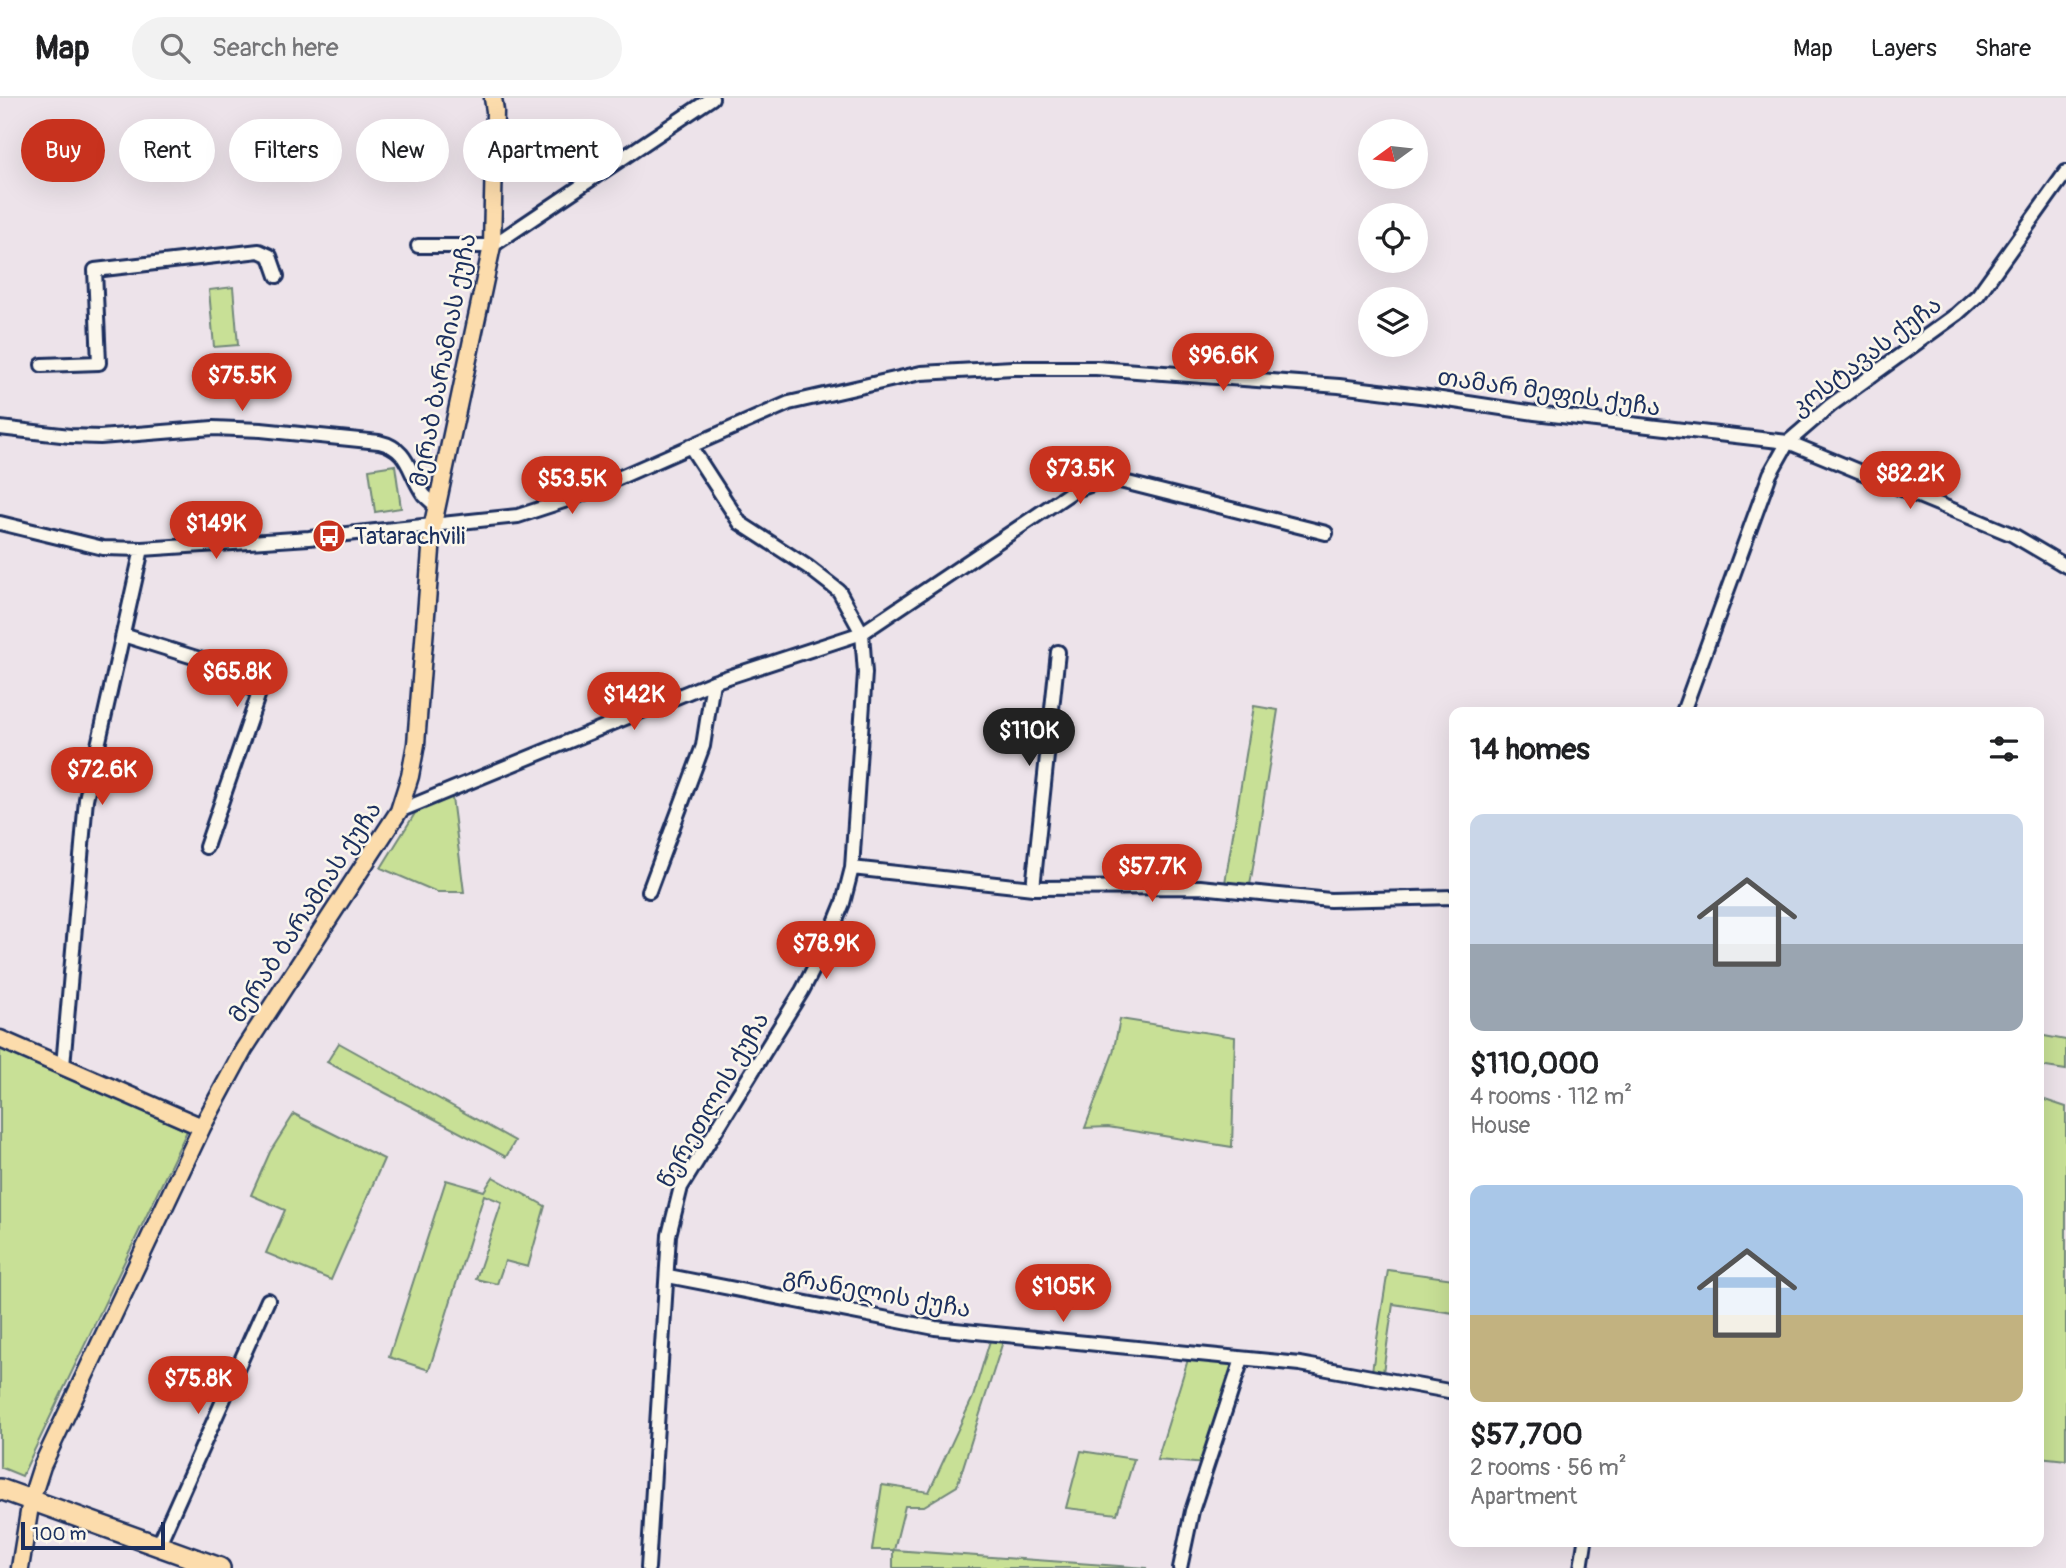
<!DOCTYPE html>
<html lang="en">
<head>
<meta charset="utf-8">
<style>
  :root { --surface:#fff; --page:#f2f2f2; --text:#202124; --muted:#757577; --line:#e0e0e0; --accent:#c8321e }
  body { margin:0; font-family:Pangolin,"Noto Sans Georgian",sans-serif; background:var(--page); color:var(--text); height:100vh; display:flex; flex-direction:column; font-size:26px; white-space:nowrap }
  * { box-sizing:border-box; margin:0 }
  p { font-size:23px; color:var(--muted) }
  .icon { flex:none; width:38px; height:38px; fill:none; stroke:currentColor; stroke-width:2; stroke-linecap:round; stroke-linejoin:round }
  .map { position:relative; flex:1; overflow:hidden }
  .drawer { position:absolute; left:1449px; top:609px; width:595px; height:840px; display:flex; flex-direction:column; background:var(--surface); border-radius:14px; box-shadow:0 7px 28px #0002 }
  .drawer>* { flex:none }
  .banner { position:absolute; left:21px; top:21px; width:665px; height:63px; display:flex; gap:14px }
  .needle { width:46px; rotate:255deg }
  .tools { position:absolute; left:1358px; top:21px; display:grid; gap:14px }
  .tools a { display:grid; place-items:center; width:70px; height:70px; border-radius:50%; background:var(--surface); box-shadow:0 7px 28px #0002; font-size:35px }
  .scale { position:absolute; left:21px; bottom:18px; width:144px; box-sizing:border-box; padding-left:7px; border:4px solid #1b2f5e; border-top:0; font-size:19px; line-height:24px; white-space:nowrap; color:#1b2f5e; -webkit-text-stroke:5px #fbf7ec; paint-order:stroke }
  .price { position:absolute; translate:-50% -60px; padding:0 16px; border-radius:24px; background:var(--accent); color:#fff; font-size:23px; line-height:46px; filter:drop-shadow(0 2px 4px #0008) }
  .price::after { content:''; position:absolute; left:50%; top:42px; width:21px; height:16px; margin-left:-10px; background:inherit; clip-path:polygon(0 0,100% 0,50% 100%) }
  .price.current { background:#222; color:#fff }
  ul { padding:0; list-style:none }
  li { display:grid; align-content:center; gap:14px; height:371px; padding:0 21px }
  li span { display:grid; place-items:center; height:217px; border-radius:14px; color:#555 }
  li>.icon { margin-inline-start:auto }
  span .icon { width:126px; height:126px; fill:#fffc; stroke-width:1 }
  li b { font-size:30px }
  h2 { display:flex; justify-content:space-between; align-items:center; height:84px; padding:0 21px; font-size:30px }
  .tag { padding:0 24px; border-radius:32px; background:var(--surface); box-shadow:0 7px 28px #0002; font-size:24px; line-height:63px }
  .tag.current { background:var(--accent); color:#fff }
  header { display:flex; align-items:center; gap:42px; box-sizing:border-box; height:98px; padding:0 35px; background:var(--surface); border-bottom:2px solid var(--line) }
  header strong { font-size:33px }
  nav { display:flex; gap:38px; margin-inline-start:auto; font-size:24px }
  .search { width:490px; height:63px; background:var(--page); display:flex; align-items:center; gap:18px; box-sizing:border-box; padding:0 24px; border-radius:38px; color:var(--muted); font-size:26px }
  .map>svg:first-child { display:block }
  .green { fill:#c8e096; stroke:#72887a; stroke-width:2 }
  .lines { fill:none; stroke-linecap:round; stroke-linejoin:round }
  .minor-casing { stroke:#1b2f5e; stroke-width:18 }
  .major-casing { stroke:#1b2f5e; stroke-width:21 }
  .highway-casing { stroke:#1b2f5e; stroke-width:24 }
  .minor { stroke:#fbf7ec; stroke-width:12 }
  .major { stroke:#fcdcac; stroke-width:16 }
  .highway { stroke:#fcdcac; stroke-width:19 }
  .labels { text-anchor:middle; stroke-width:5; stroke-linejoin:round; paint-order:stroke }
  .street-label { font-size:24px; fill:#1b2f5e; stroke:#fbf7ec }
  .poi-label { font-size:24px; fill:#1b2f5e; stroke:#fbf7ec; text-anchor:start }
</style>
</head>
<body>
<header>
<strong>Map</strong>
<div class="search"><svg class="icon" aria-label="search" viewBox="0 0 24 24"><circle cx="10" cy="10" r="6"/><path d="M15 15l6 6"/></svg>Search here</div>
<nav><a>Map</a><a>Layers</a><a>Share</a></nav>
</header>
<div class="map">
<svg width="2066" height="1470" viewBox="0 0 2066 1470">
  <rect width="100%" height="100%" fill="#ede3ea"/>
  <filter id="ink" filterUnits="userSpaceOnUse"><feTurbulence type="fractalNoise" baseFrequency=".0143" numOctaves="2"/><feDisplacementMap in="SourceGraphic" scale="14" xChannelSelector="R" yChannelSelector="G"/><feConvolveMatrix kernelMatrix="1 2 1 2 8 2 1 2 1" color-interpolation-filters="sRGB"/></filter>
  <g filter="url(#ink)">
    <!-- green -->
    <path class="green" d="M233 189 238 247 214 249 209 192Z
      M395 367 401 410 375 414 369 371Z
      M1254 608 1278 612 1249 794 1224 791Z
      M451 692 464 794H437L381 770 422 704Z
      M1120 921 1235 939 1232 1049 1108 1029 1085 1030 1113 955Z
      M2039 937 2066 942V972L2039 968Z
      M339 945 515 1043 506 1059 327 964Z
      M0 948 187 1033 22 1378 0 1369Z
      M2039 1000 2066 1009V1362L2039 1359Z
      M294 1016 384 1061 331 1182 266 1155 285 1112 251 1097 270 1054Z
      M493 1079 545 1108 528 1169 505 1163 497 1186 476 1181 502 1104 484 1097 429 1272 389 1259 446 1082 484 1093Z
      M1388 1172 1454 1181V1215L1393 1206 1382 1281 1371 1279Z
      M992 1236 1005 1237 957 1388 924 1408H905L894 1452 1147 1470H893V1452H872L882 1387 929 1394 973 1299Z
      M1190 1255 1242 1261 1207 1366 1157 1362Z
      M1081 1353 1134 1361 1117 1416 1066 1410Z"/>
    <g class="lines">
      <defs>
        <path id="minor" d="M418 148H492L712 0
          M42 267 99 265 95 172 259 153 270 158 277 178
          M0 330 70 338 100 339 213 330 261 332 379 344C410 351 408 375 424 397 428 401 433 405 437 409
          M0 425 103 450 142 451 309 440 518 418 573 400 789 305 921 275 1013 270H1096L1339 288 1428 299 1535 315 1788 344 2013 437 2066 468
          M123 537 203 562 259 595 206 749
          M1683 614 1770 376 1788 344 1831 307 1957 216 1978 197 2066 74
          M399 713 713 584 862 535 1073 393 1101 383 1116 382 1326 435
          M852 770 1033 790 1200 789 1330 802 1454 799
          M1033 790 1058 554
          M649 793 703 648 713 584
          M63 968 86 701 142 451
          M668 1178 935 1230 1300 1266 1454 1294
          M158 1448 268 1202
          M648 1470 669 1137 681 1089 802 893 825 849 843 805 852 770 865 575 862 535 839 493 808 469 740 425 690 348
          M1180 1470 1192 1413 1242 1261
          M1581 1470 1585 1444"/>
        <path id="major" d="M0 941 202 1029
          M20 1470 31 1402 42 1368 202 1029 244 951 399 713 410 678 416 646 433 426 492 148 495 13 493 0"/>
        <path id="highway" d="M0 1391 220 1470"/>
      </defs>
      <!-- minor casing -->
      <use href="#minor" class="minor-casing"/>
      <!-- major casing -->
      <use href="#major" class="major-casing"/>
      <!-- highway casing -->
      <use href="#highway" class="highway-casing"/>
      <!-- minor -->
      <use href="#minor" class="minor"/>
      <!-- major -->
      <use href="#major" class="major"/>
      <!-- highway -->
      <use href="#highway" class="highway"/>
    </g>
  </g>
  <!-- icons -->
  <defs>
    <symbol id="bus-disc" viewBox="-11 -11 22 22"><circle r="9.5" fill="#c8321e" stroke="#fbf7ec"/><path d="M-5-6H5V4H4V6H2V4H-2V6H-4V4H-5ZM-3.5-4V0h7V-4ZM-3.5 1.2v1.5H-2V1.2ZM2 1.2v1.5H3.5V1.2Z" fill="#fff"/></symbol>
  </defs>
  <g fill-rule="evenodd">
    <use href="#bus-disc" x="310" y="419" width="38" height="38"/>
  </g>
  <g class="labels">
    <!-- street labels -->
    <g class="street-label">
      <text transform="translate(1866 258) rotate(-37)" y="8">კოსტავას ქუჩა</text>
      <text transform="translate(443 262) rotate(-79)" y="8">მერაბ ბარამიას ქუჩა</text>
      <text transform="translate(1549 294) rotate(8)" y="8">თამარ მეფის ქუჩა</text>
      <text transform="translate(305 814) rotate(-57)" y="8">მერაბ ბარამიას ქუჩა</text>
      <text transform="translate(713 1002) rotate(-60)" y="8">წერეთლის ქუჩა</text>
      <text transform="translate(877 1195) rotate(10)" y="8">გრანელის ქუჩა</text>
    </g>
    <!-- poi labels -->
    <g class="poi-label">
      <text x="354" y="446">Tatarachvili</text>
    </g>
  </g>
</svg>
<div class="tools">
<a><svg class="needle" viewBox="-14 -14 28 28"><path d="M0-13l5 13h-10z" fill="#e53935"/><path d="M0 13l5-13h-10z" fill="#757577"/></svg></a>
<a><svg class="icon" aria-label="locate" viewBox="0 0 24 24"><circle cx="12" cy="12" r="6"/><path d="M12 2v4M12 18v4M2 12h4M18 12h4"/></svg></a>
<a><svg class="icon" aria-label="layers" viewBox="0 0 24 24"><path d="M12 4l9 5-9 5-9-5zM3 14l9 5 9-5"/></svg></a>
</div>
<div class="scale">100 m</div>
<b class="price" style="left:1223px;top:295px">$96.6K</b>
<b class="price" style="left:242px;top:315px">$75.5K</b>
<b class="price" style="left:1080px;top:408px">$73.5K</b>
<b class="price" style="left:1910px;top:413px">$82.2K</b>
<b class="price" style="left:572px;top:418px">$53.5K</b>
<b class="price" style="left:216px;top:463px">$149K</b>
<b class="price" style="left:237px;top:611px">$65.8K</b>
<b class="price" style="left:634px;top:634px">$142K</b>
<b class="price current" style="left:1029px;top:670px">$110K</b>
<b class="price" style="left:102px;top:709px">$72.6K</b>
<b class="price" style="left:1152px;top:806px">$57.7K</b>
<b class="price" style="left:826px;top:883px">$78.9K</b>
<b class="price" style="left:1063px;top:1226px">$105K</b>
<b class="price" style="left:198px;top:1318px">$75.8K</b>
<div class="banner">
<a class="tag current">Buy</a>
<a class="tag">Rent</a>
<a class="tag">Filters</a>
<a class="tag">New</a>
<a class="tag">Apartment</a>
</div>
<section class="drawer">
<h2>14 homes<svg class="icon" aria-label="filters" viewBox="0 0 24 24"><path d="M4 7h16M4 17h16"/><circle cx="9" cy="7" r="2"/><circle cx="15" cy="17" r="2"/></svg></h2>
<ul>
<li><span style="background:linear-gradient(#c9d6e8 60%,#9aa5b1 0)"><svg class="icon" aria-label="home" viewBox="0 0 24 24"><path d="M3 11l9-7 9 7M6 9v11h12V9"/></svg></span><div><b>$110,000</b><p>4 rooms · 112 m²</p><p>House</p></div></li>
<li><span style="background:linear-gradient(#a9c7e8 60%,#c2b280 0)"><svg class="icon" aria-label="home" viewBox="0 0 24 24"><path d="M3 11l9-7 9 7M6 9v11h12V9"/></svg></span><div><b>$57,700</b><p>2 rooms · 56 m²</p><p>Apartment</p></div></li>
</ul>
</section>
</div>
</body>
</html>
